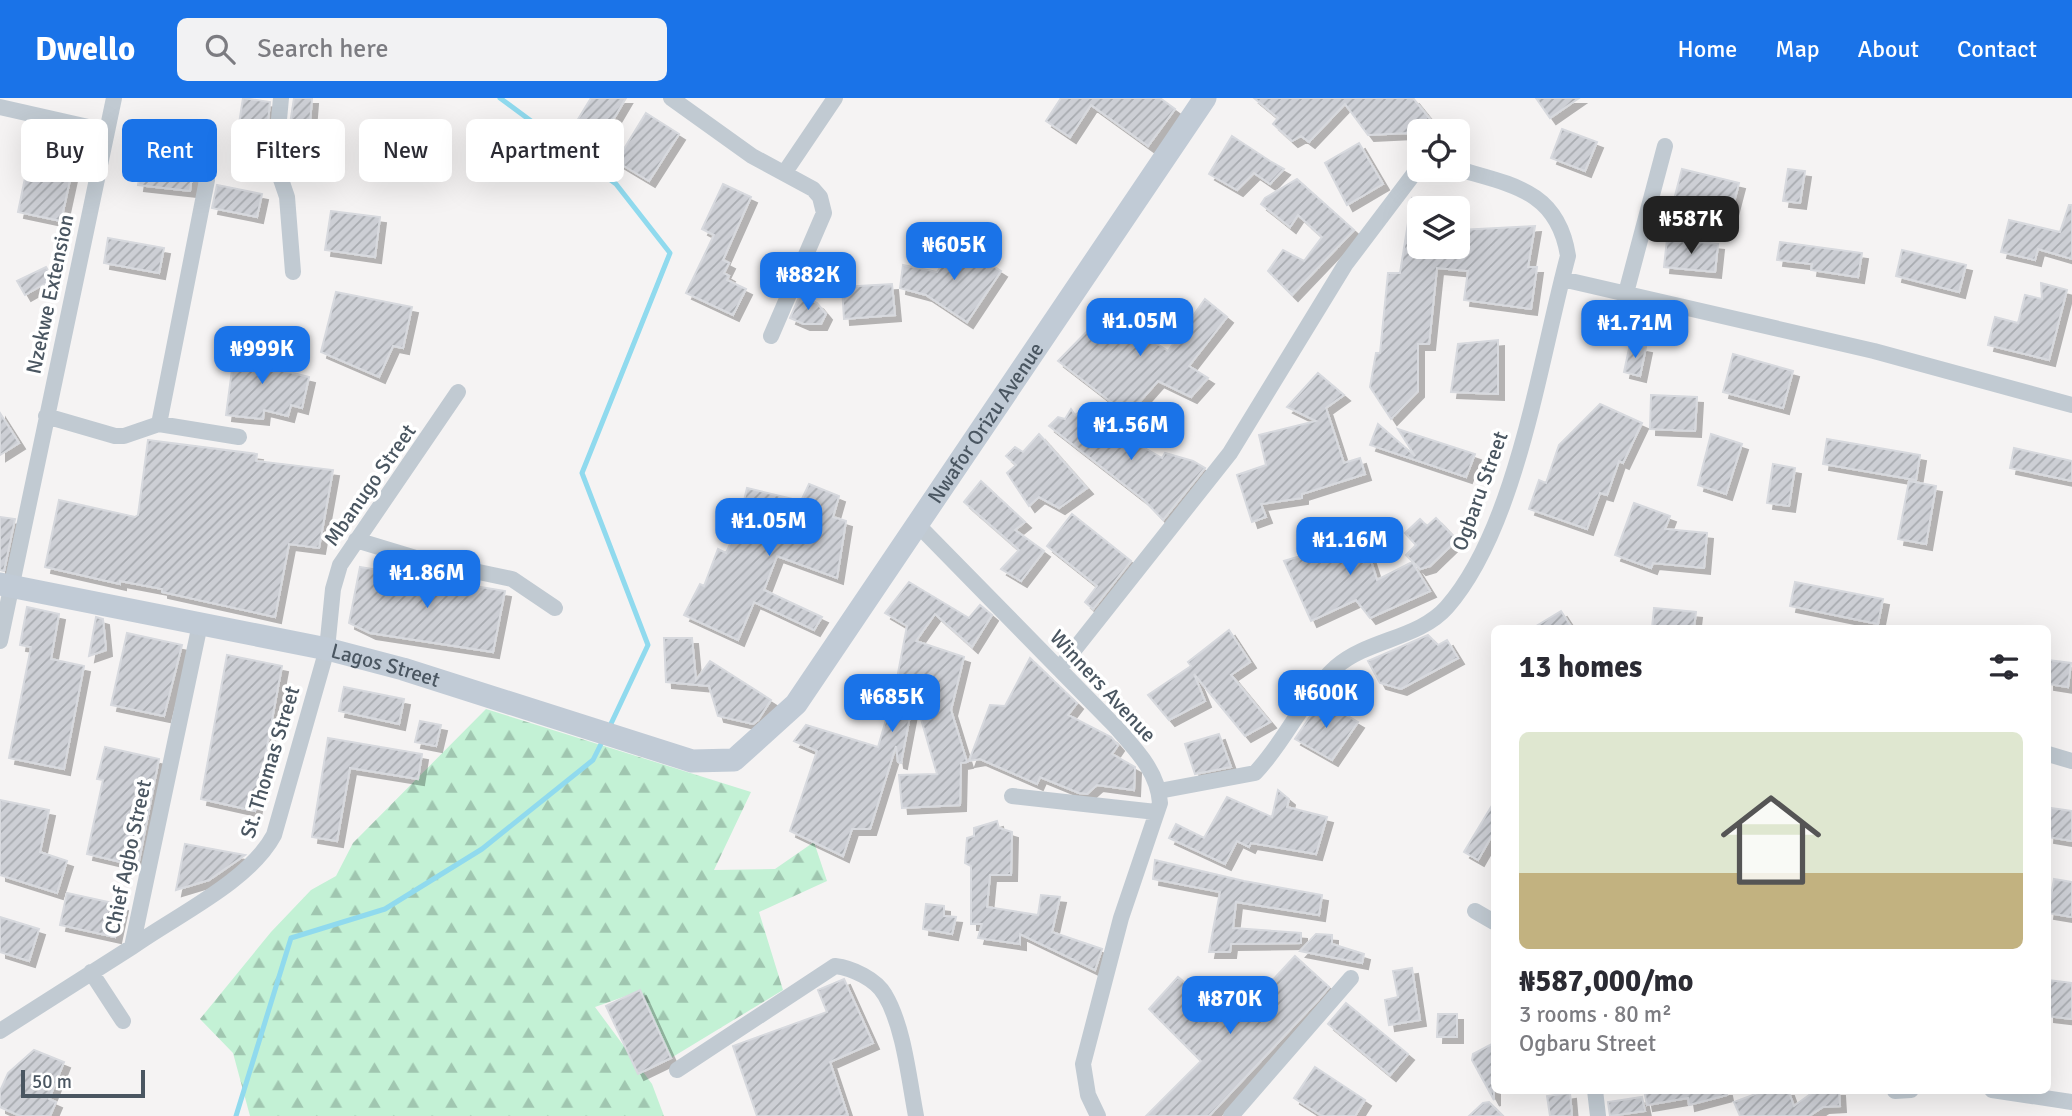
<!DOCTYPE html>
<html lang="en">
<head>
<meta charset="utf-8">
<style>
  :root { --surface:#fff; --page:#f2f2f3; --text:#2b2b33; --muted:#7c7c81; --accent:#1a73e8 }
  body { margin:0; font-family:Signika,sans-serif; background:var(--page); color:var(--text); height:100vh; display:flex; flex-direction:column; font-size:26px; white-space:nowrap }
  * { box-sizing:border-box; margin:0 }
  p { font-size:23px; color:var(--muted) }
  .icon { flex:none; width:38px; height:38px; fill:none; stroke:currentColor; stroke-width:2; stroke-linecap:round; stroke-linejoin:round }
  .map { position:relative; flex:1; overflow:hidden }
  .sheet { position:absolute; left:1491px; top:527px; width:560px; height:469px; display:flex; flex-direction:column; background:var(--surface); border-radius:10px; box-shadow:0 7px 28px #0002 }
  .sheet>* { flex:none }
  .guide { position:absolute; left:21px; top:21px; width:665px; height:63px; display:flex; gap:14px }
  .fabs { position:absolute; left:1407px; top:21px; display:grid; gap:14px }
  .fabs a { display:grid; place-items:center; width:63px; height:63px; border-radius:10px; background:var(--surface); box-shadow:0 7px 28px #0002; font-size:35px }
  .scale { position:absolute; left:21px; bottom:18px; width:124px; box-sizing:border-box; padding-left:7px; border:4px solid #4a5661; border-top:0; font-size:19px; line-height:24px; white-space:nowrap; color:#4a5661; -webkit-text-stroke:5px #fff; paint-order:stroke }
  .price { position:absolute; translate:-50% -60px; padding:0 16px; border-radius:14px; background:var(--accent); color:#fff; font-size:23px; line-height:46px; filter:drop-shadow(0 2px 4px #0008) }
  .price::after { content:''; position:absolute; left:50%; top:42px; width:21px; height:16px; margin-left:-10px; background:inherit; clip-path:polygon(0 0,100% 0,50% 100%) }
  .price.current { background:#222; color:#fff }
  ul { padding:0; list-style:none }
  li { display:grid; align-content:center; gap:14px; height:371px; padding:0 28px }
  li span { display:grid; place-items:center; height:217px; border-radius:10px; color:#555 }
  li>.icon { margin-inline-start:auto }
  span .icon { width:126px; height:126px; fill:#fffc; stroke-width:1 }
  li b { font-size:30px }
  h2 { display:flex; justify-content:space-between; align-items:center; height:84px; padding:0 28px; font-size:30px }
  .pill { padding:0 24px; border-radius:10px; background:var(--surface); box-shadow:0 7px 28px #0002; font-size:24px; line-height:63px }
  .pill.current { background:var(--accent); color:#fff }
  header { display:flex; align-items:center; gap:42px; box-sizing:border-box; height:98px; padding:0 35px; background:var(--accent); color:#fff }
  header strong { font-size:33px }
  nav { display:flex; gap:38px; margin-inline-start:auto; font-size:24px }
  .search { width:490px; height:63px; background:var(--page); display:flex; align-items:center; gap:18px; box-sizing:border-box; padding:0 24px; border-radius:10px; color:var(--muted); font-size:26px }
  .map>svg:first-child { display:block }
  .forest { fill:url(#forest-firs) }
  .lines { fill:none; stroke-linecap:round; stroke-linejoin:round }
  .stream { stroke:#90daee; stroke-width:5 }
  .building { fill:url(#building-hatch); stroke:#d7d9de; stroke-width:2; filter:url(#shadow) }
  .street { stroke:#c1cad2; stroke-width:16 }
  .secondary { stroke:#c1cbd6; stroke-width:23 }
  .labels { text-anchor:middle; stroke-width:7; stroke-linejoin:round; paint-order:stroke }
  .street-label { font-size:21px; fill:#4a5661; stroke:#fff }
</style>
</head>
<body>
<header>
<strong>Dwello</strong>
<div class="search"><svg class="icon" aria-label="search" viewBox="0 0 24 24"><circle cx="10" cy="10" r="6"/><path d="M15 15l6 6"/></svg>Search here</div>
<nav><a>Home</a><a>Map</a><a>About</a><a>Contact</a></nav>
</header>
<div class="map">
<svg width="2072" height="1018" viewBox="0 0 2072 1018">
  <defs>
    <pattern id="forest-firs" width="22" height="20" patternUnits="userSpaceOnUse" patternTransform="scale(1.75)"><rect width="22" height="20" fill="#c3f1d5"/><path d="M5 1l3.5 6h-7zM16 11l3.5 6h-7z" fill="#a0c6b0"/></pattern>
    <pattern id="building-hatch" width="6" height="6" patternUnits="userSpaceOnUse" patternTransform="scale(1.75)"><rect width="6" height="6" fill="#cdcfd5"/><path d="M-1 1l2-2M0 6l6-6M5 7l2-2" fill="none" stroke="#a8abb0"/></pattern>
    <filter id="shadow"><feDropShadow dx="6" dy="6" stdDeviation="0" flood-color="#0004"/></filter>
  </defs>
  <rect width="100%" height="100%" fill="#f5f3f3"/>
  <!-- forest -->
  <path class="forest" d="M486 611 751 694 714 772 775 771 814 744 827 783 759 814 783 892 671 960 640 893 595 909 652 986 664 1018H250L233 955 200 921 271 834 311 792 336 778 353 745Z"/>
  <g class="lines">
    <!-- stream -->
    <path class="stream" d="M500 0 616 86 670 155 582 375 648 547 609 630
      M236 1018 291 840 385 811 482 751 593 662 603 642"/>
  </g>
  <!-- building -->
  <path class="building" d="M243 0 270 4 266 43 237 39Z
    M294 0H312L308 51 290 49 287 46Z
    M591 0H626L603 39 577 23Z
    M1061 0H1160L1175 11 1148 48 1091 7 1070 39 1046 23Z
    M1254 0H1413L1430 21 1419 29V48L1408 35 1368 37 1345 6 1309 44 1301 38 1292 43 1273 26 1278 20Z
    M1536 0H1579L1550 20Z
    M646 15 679 36 649 83 619 65V59Z
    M1562 31 1597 44 1585 73 1551 60Z
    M1232 38 1270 63 1284 71 1270 86 1254 75 1237 92 1209 76Z
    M1359 45 1383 86 1347 107 1325 65Z
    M31 51 75 59 61 123 18 114Z
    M141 65 193 71 190 93 138 87Z
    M1682 71 1739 85 1728 127 1671 113Z
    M1788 71 1805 73 1800 105 1783 103Z
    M1297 81 1354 132 1292 197 1268 173 1283 152 1304 163 1322 139 1298 117 1290 129 1261 106 1265 100Z
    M723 86 751 99 723 162 729 165 724 175 729 178 727 182 746 191 733 217 686 195 714 137 702 131Z
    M217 87 262 96 257 119 212 110Z
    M1412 100 1419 101V149H1462L1460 132 1535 128 1528 169H1537L1531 211 1464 202 1468 173 1437 170 1429 246H1418V293L1391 321 1370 289 1376 255H1380L1388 175H1400Z
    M2069 107H2072V161L2038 151 2035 162 2001 154 2009 122 2060 134Z
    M331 113 380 119 375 159 325 152Z
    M108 140 164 150 159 175 104 165Z
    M1667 141 1718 146 1715 174 1664 169Z
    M1780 144 1862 155 1858 179 1811 172 1812 166 1777 162Z
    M957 145 1001 173 967 224 926 197 900 190 903 167 937 174Z
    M1902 152 1966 167 1959 194 1896 178Z
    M46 169 53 181 25 197 17 183Z
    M2041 185 2067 192 2049 262 1988 247 1995 219 2018 225 2025 197 2042 201Z
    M892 186 895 217 844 221 842 189Z
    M336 194 412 209 403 250 393 248 379 279 321 254Z
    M800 197 817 205 826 216 821 226H804L790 220Z
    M1205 201 1227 219 1189 268 1208 280 1191 299 1158 283 1128 317 1058 263 1107 213 1168 253Z
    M1498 242V296L1451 294 1458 246Z
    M1630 246 1646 249 1640 278 1624 274Z
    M235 249 272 253 269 269 309 279 302 310 291 307 288 318 264 312 263 321 226 317Z
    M1733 256 1793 273 1783 310 1723 294Z
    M1318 275 1344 297 1326 310 1344 365 1360 360 1365 376 1302 396V400L1261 406 1266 419 1252 424 1237 377 1266 367 1259 337 1316 323 1287 309Z
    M1651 297 1697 299 1695 333 1650 331Z
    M1600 306 1642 325 1623 365 1619 363 1607 397 1600 395 1587 431 1529 411 1539 382 1546 385 1559 347Z
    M1071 311 1075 317 1081 313 1162 360 1165 355 1193 363 1205 370 1163 422 1144 402 1049 328 1058 319 1065 321Z
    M0 315 19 345 0 357Z
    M1378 326 1415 358 1398 331 1475 356 1466 379 1370 347Z
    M1039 336 1087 390 1059 410 1039 399 1029 408 1007 375 1016 367 1006 358 1015 349 1023 354Z
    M1711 336 1742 346 1726 396 1698 387Z
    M1827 341 1920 357 1916 382 1823 366Z
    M148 342 257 356 256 363 333 372 319 450 289 446 275 519 162 494V491L120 483V486L45 469 59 402 135 419 138 417Z
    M2014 350 2072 363V383L2010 370Z
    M1773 366 1795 370 1789 408 1767 405Z
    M981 383 1025 424 1015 432 1044 453 1021 483 1001 471 1019 452 964 404Z
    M1909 383 1936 388 1926 446 1898 441Z
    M809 386 839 398 833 419 846 423 837 480 777 458 764 492 822 519 814 532 754 504 738 542 684 517 700 486 704 488 718 451 726 455 744 415H741L747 390 801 403Z
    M1634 405 1670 418 1665 431 1707 435 1704 470 1653 465 1651 470 1615 457Z
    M1072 416 1131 463 1093 511 1085 504 1097 488 1047 448Z
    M0 419 15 421 4 473 0 472Z
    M1436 420 1457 442 1430 468 1420 471 1406 457 1416 447 1405 435 1420 421 1427 428Z
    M1358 422 1377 482 1412 464 1430 493 1370 520 1356 502 1311 523 1284 463 1332 449 1327 432Z
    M360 469 505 493 493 554 370 535 349 525Z
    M909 484 969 520 980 507 992 517 972 549 935 516 916 543 964 559 951 612 967 664 961 665 960 707 902 710 899 677 937 676 914 597 901 665 898 664 896 648 870 731H852L843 758 790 733 817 653 794 643 806 627 878 649 895 591 907 528 885 515Z
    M1795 484 1883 501 1878 526 1790 508Z
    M27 509 59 516 51 561 84 568 64 671 9 660 31 549 20 547Z
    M1654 510 1696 514 1694 530H1652Z
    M1561 513 1572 530H1533Z
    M96 519 103 521 106 552 89 558Z
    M1229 532 1250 564 1231 577 1270 624 1245 638 1194 576 1205 603 1169 622 1148 597 1191 568 1188 564Z
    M127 535 182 547 164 618 111 607Z
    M1428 537 1438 547 1447 542 1458 560 1401 591 1380 585 1368 563Z
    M664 540H692L696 582 710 563 771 602 758 622 753 626 718 618 709 588 666 584Z
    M227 557 282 568 255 713 201 701Z
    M1030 560 1077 605 1068 617 1111 639 1118 647 1112 656 1135 669 1134 692 1097 687 1087 696 1079 695 1040 679 1037 686 980 661 969 663 990 607 1005 608Z
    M2048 562 2071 565 2068 589 2048 586Z
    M344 589 404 601 399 626 339 613Z
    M1321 602 1358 624 1332 662 1295 641Z
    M420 623 441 627 436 648 415 644Z
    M1219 636 1231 669 1195 676 1185 646Z
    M328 640 422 656 418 681 350 670 337 743 312 739Z
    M105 649 159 661 138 768 87 756 103 682 97 681Z
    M1278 692 1289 701 1287 709 1327 719 1316 756 1251 745 1249 749 1237 743 1225 766 1169 740 1176 726 1204 740 1227 699 1272 719Z
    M0 702 49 712 40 754 67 763 57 795 0 777Z
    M1494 704V734L1478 762 1464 754Z
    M2051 710 2072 713V743L2048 739Z
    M997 723 999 730 1012 734 1011 777H990L987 809 1038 817 1041 797 1060 799 1052 834 1102 851 1095 872 1020 836V846L978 840 982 826H971V768L965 765 967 740 974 738V730Z
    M185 746 245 757 209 782 176 792Z
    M1155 762 1244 783 1322 797 1319 817 1236 804 1233 830 1301 835V845L1231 846 1230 854H1209L1220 794 1153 781Z
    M2054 781 2072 784V819L2048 815Z
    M67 795 122 807 115 839 60 827Z
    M926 806 944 808V818L956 819 952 836 923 831Z
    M0 819 39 831 29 863 0 854Z
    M1316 836 1332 837V846L1364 856 1362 865 1300 853Z
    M1295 858 1329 889 1318 902 1209 1018H1146L1201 963 1149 911 1178 879 1233 925Z
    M1412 870 1420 922 1389 927 1385 902 1398 899 1393 873Z
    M844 881 873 945 830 964 848 1018H757L733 948 827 914 818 892Z
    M2048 882 2072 885V921L2048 918Z
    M640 892 671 960 638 976 606 908Z
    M1346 905 1408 956 1390 977 1328 926Z
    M1438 916H1457V939H1437Z
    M1494 945V1002L1472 962 1473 956Z
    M34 952 64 964 49 1001 56 1004 50 1018H20L0 1009V993L8 975Z
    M1315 969 1365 1002 1355 1018H1322L1294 1000Z
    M1644 992H1726L1727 997 1689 1007 1688 1000 1647 1007Z
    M1766 992H1788L1794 1008 1816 992H1839L1840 1008 1823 1009 1809 1018H1740L1734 1004Z
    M1570 995 1572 1018H1550L1547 998Z
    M1642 999 1645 1013 1610 1018 1608 1004Z
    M1489 1004 1503 1018H1469L1483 1005Z"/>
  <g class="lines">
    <!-- street -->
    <path class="street" d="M281 0 275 64 287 99 293 174
      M671 0 752 58 813 91 820 99 824 115 771 238
      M0 9 106 33
      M785 74 835 0
      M1562 181 1874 253 2072 307
      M1626 195 1665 48
      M46 318 115 338H124L159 326 239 339
      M159 326 207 82
      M916 425 1115 628C1135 651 1158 673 1160 705L1121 820 1083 966 1088 997 1098 1018
      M356 442 422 462 512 481 555 510
      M0 543 114 0
      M1059 571 1230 355 1345 167 1419 69
      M2048 656 2072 663
      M1159 693 1255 675C1286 643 1303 599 1336 569 1368 541 1419 541 1447 509 1517 429 1540 261 1568 158 1558 93 1513 87 1458 71
      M1012 698 1156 714
      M1475 813 1494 824
      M132 849C175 818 249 784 274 737L327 551 333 491 340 467 458 294
      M91 874 123 923
      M0 933 132 849 200 526
      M677 972 835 868C852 870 876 881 885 897 904 929 909 982 916 1018
      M1595 992 1598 1018
      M1992 992 2072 1004
      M1895 993 1911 992
      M1231 1018 1351 880"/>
    <!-- secondary -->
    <path class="secondary" id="s1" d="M0 486 327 551 403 571 692 663 734 662 796 606 1205 0"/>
  </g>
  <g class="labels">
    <!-- street labels -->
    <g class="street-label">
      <text transform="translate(50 196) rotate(-78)" y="7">Nzekwe Extension</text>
      <text dy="7" stroke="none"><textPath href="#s1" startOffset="1180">Nwafor Orizu Avenue</textPath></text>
      <text transform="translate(370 387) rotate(-55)" y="7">Mbanugo Street</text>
      <text transform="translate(1480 393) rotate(-70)" y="7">Ogbaru Street</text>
      <text dy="7" stroke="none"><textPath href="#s1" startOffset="394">Lagos Street</textPath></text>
      <text transform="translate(1103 588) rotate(47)" y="7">Winners Avenue</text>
      <text transform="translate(270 664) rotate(-73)" y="7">St. Thomas Street</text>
      <text transform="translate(128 759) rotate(-78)" y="7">Chief Agbo Street</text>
    </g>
  </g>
</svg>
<div class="fabs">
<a><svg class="icon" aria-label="locate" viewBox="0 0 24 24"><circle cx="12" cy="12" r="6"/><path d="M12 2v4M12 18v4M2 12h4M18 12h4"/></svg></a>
<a><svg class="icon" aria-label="layers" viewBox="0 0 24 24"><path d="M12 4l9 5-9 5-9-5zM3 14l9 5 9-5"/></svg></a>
</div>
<div class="scale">50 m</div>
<b class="price current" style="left:1691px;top:158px">₦587K</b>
<b class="price" style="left:954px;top:184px">₦605K</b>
<b class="price" style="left:808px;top:214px">₦882K</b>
<b class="price" style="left:1140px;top:260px">₦1.05M</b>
<b class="price" style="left:1635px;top:262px">₦1.71M</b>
<b class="price" style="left:262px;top:288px">₦999K</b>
<b class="price" style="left:1131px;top:364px">₦1.56M</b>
<b class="price" style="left:769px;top:460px">₦1.05M</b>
<b class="price" style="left:1350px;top:479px">₦1.16M</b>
<b class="price" style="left:427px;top:512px">₦1.86M</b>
<b class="price" style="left:1326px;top:632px">₦600K</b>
<b class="price" style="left:892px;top:636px">₦685K</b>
<b class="price" style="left:1230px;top:938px">₦870K</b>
<div class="guide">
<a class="pill">Buy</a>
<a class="pill current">Rent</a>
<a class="pill">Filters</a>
<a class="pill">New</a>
<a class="pill">Apartment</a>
</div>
<section class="sheet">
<h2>13 homes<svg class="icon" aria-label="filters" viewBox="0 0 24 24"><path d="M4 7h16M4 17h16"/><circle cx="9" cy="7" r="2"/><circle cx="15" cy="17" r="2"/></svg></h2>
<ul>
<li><span style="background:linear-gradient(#dfe7d0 65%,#c2b280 0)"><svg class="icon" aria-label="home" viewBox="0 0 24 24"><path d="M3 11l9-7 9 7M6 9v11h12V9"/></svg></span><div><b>₦587,000/mo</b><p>3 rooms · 80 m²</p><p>Ogbaru Street</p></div></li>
</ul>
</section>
</div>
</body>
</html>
